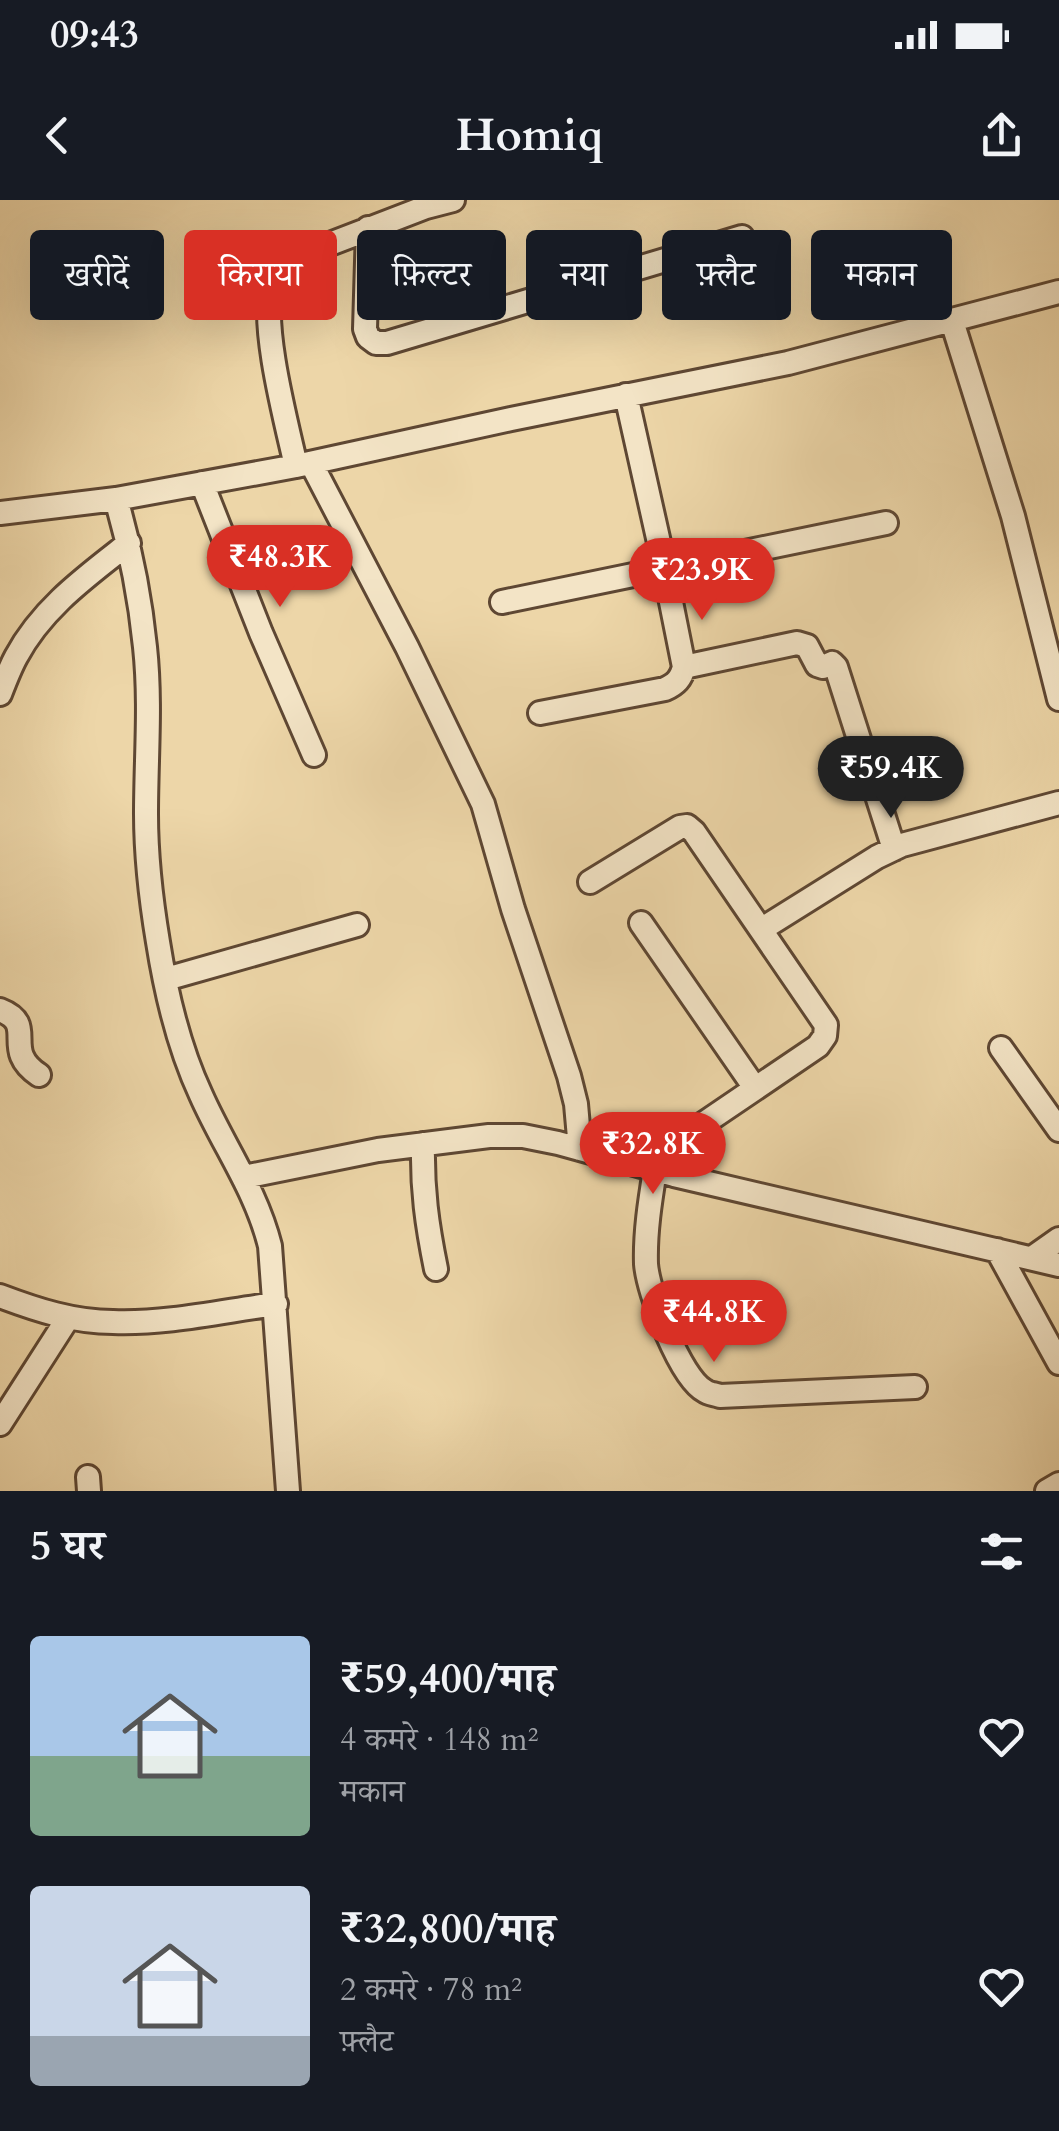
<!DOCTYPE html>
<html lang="hi">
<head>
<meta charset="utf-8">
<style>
  :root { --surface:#171b24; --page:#242831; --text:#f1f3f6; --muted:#9ea1a6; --accent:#d93025 }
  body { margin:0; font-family:Cardo,"Noto Serif Devanagari",serif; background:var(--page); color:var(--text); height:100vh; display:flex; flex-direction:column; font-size:38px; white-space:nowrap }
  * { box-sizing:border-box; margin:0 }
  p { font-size:32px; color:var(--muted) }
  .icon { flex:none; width:55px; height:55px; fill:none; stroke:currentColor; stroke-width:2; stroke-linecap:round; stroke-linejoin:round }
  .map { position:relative; height:1291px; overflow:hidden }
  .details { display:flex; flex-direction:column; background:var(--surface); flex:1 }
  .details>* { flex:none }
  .top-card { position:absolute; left:30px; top:30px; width:1000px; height:90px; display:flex; gap:20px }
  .price { position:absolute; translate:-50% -85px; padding:0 22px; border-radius:35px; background:var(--accent); color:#fff; font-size:32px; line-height:65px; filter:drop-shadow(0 2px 5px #0008) }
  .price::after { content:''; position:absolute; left:50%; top:60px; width:30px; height:22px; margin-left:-15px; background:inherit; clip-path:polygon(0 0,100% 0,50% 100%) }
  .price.selected { background:#222; color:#fff }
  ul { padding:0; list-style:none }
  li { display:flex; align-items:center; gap:30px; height:250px; padding:0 30px }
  li span { display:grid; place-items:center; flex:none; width:280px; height:200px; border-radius:10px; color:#555 }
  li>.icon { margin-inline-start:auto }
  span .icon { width:120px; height:120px; fill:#fffc; stroke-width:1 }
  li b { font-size:42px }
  h2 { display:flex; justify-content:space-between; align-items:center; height:120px; padding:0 30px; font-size:42px }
  .chip { padding:0 35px; border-radius:10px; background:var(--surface); box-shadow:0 10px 40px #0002; font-size:35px; line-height:90px }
  .chip.selected { background:var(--accent); color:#fff }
  .status { display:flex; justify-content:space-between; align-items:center; height:70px; padding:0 50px; background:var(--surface); direction:ltr }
  .status svg { height:28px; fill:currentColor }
  header { display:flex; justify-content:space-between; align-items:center; height:130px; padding:0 30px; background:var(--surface); font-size:45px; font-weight:800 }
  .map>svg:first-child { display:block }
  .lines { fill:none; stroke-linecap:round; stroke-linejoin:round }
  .minor-casing { stroke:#5e4733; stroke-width:28 }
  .minor { stroke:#f3e4c6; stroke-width:22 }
</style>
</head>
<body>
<div class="status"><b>09:43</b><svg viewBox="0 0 49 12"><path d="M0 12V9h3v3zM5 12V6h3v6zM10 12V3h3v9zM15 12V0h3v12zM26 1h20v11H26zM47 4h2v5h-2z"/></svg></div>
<header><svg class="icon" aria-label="back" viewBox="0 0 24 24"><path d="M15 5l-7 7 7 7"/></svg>Homiq<svg class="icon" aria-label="share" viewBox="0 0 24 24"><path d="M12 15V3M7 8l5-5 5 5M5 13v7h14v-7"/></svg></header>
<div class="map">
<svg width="1059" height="1291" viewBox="0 0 1059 1291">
  <rect width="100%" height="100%" fill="#edd6a8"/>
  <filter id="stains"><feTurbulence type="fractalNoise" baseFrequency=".002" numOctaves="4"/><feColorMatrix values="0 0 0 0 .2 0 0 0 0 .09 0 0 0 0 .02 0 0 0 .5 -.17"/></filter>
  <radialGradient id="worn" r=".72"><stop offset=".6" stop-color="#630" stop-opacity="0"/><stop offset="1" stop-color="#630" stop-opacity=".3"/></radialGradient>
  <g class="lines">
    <defs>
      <path id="minor" d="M368 28 365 129 368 137 376 143H387L742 37
        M952 121 1013 316 1059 499
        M311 263 407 447 483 604 513 709 569 876 576 904 580 949
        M296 266C287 225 260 125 272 87 276 74 286 65 296 57L426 7 453 0
        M202 283 261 433 314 555
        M116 299C130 347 140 397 145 447 151 503 146 558 146 614 146 656 151 700 158 742 166 793 179 848 201 895 224 947 256 990 270 1046L288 1291
        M0 313 116 299 296 266 511 219 788 163 1059 92
        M502 402 886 323
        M684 467 797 443 807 446 817 465 823 467 832 463 836 467 894 649
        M0 494C5 481 10 468 16 457 42 408 87 376 129 343
        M540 513 665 489C676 484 681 479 684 467L660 347 626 195
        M590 682 680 627 687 626 694 632 826 825 825 836 818 846 641 966
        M641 723 755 888
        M762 729 877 657 902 645 1059 603
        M166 779 357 725
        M0 810C39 825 0 849 39 875
        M1001 848 1059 930
        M423 944C422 989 427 1025 436 1069
        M655 970C650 1001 645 1033 646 1064 648 1092 680 1178 705 1191 709 1194 715 1194 720 1196L915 1187
        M244 977 378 950 489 936H523L558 943 674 975 1059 1065
        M997 1050 1059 1163
        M1032 1058 1059 1039
        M0 1096C37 1110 74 1122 113 1122 167 1124 223 1111 276 1104
        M0 1224 68 1118
        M88 1277 89 1291
        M1047 1291 1059 1284"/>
    </defs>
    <!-- minor casing -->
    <use href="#minor" class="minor-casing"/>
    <!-- minor -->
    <use href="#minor" class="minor"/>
  </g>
  <rect width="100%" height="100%" filter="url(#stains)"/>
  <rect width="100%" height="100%" fill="url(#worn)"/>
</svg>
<b class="price" style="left:280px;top:410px">₹48.3K</b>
<b class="price" style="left:702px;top:423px">₹23.9K</b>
<b class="price selected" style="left:891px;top:621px">₹59.4K</b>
<b class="price" style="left:653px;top:997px">₹32.8K</b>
<b class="price" style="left:714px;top:1165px">₹44.8K</b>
<div class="top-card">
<a class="chip">खरीदें</a>
<a class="chip selected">किराया</a>
<a class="chip">फ़िल्टर</a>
<a class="chip">नया</a>
<a class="chip">फ़्लैट</a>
<a class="chip">मकान</a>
</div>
</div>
<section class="details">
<h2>5 घर<svg class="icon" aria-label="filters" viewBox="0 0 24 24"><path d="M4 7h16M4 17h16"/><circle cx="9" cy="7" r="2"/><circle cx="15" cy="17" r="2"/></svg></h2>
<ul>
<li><span style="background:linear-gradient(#a9c7e8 60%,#7fa58c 0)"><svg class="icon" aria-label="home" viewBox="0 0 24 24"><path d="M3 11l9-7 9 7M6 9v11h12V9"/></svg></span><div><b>₹59,400/माह</b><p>4 कमरे · 148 m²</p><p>मकान</p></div><svg class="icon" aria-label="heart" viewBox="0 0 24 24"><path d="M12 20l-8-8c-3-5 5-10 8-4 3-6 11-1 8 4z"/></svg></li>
<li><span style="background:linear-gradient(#c9d6e8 75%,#9aa5b1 0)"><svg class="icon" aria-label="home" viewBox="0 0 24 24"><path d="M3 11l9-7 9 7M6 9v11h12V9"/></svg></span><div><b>₹32,800/माह</b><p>2 कमरे · 78 m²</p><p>फ़्लैट</p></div><svg class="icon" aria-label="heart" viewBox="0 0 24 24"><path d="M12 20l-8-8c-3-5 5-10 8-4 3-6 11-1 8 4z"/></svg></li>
</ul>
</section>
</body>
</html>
